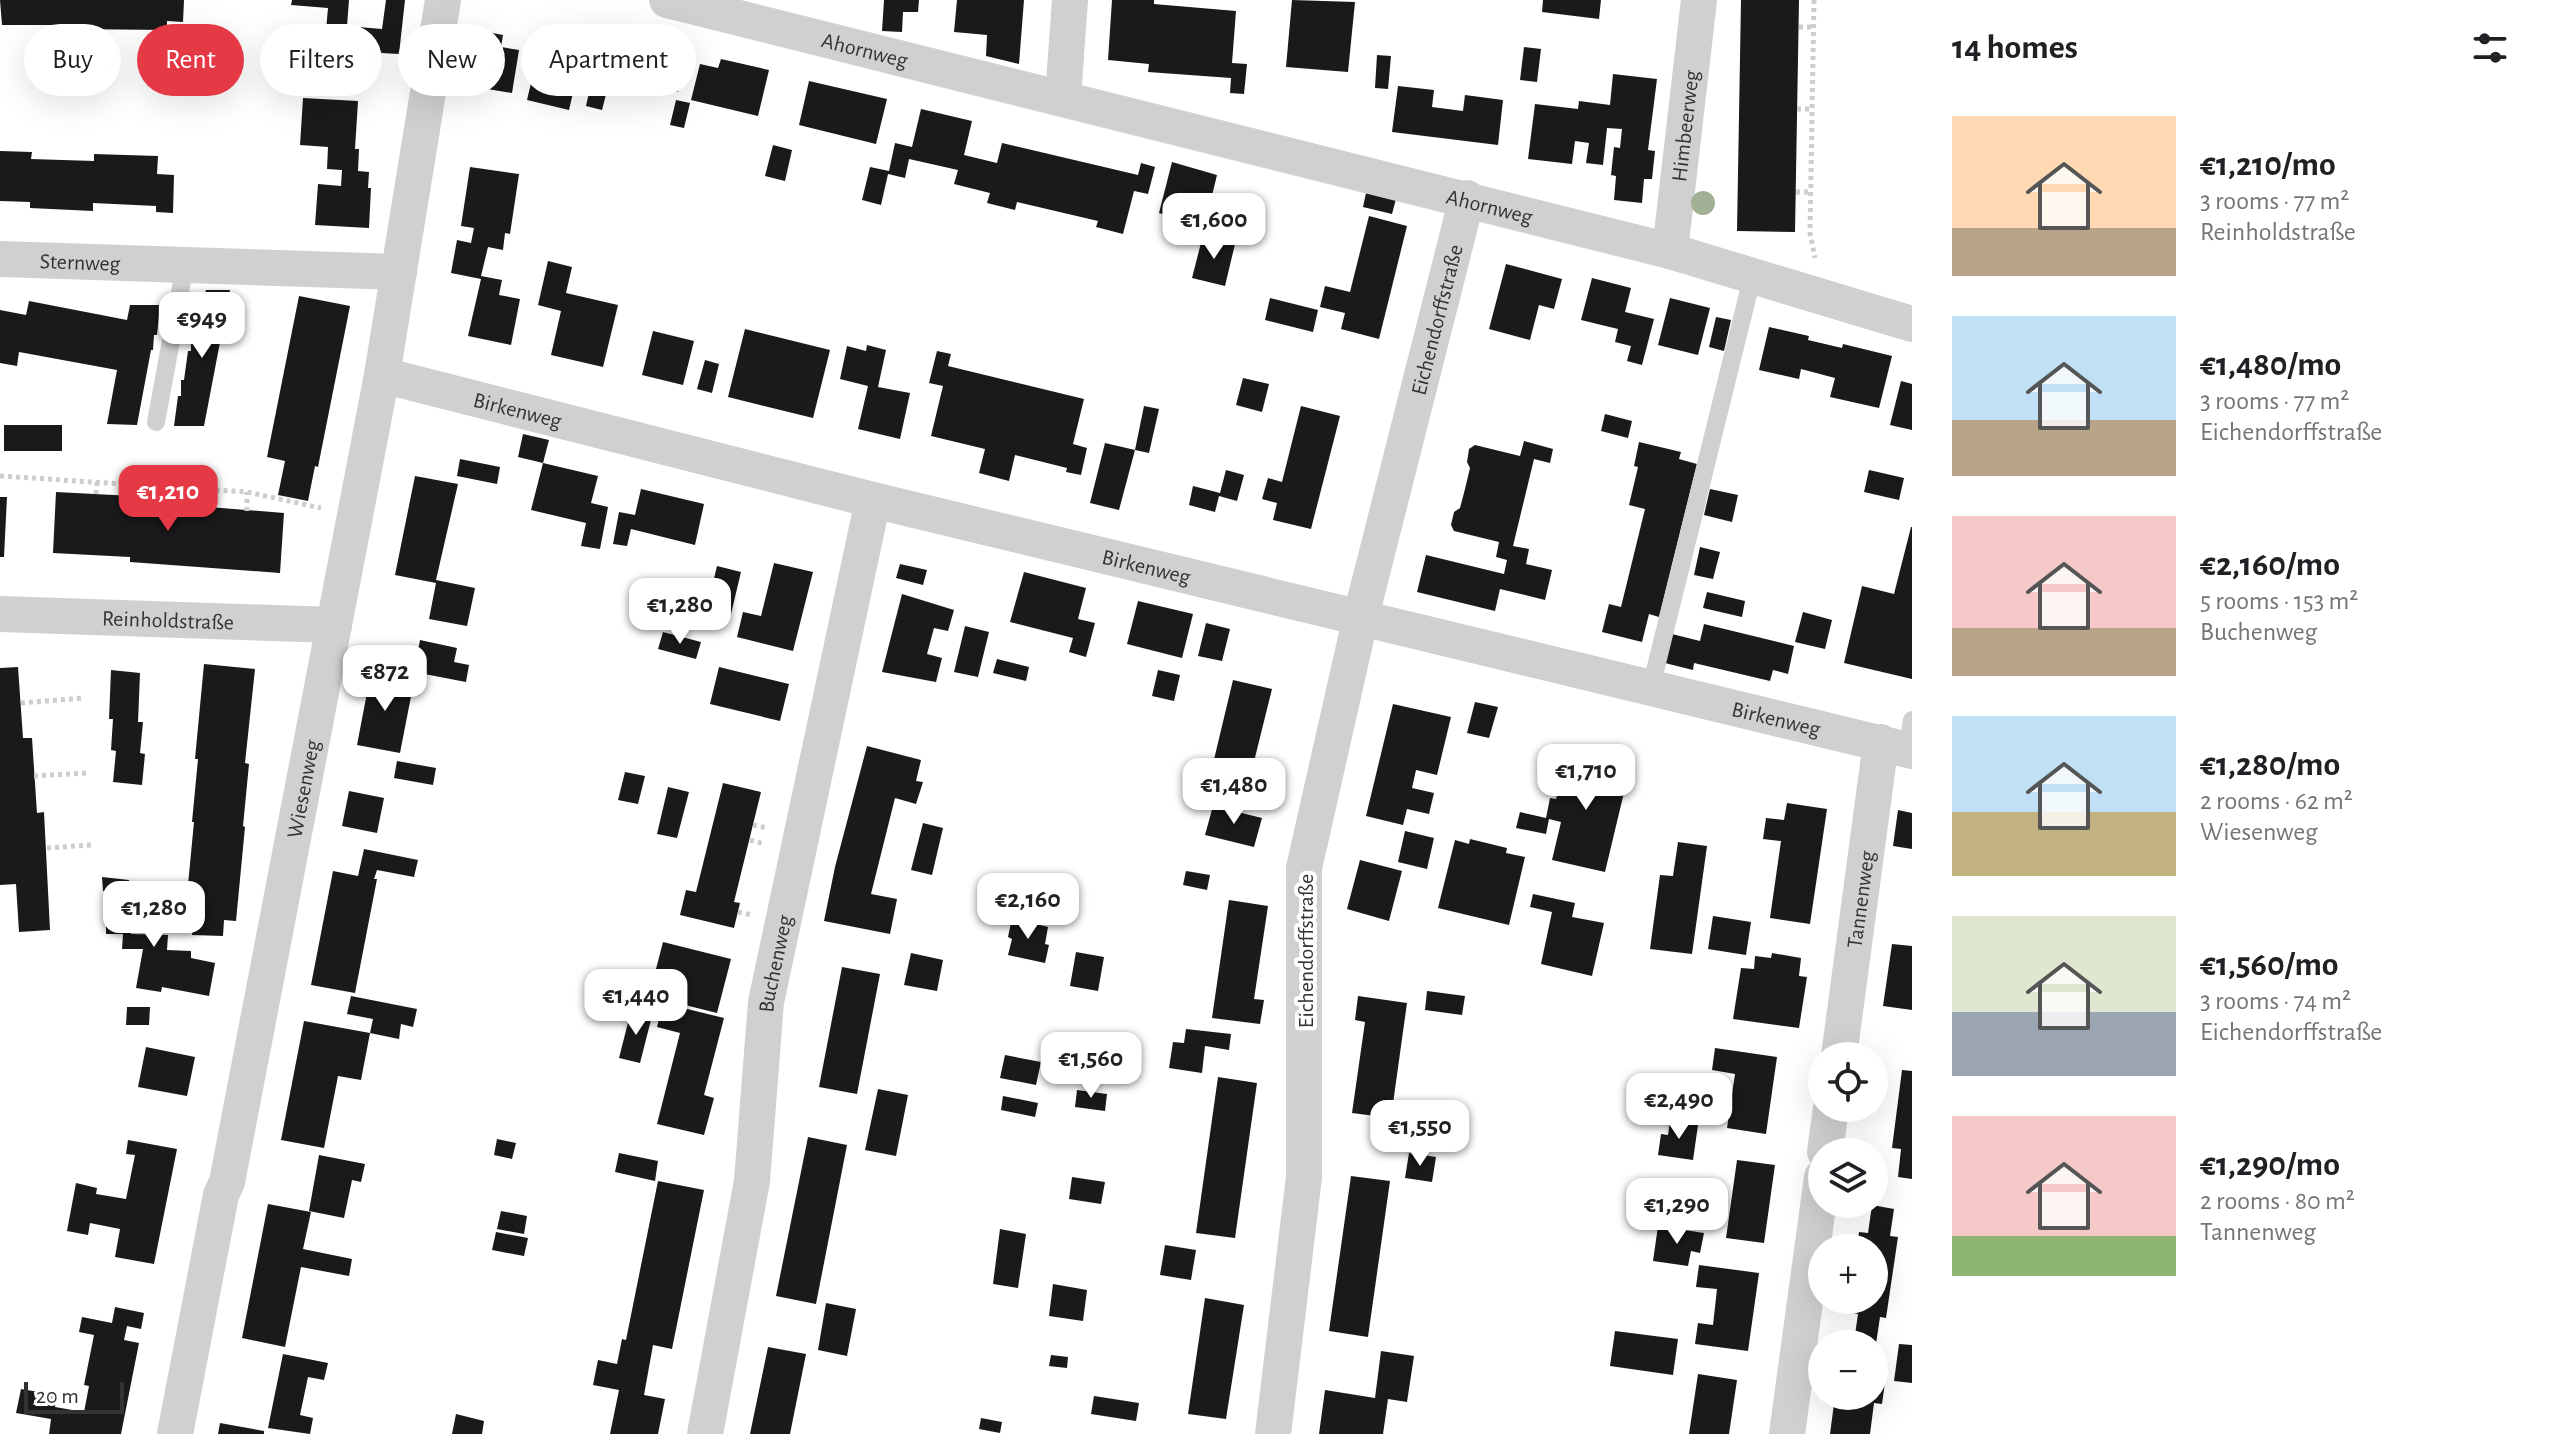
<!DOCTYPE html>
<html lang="en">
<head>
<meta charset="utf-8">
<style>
  :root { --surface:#fff; --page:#f6f6f6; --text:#202124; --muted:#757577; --accent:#e63946 }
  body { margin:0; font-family:"Alegreya Sans",sans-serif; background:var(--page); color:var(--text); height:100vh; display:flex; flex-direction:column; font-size:30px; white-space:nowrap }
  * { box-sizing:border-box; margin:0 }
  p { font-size:26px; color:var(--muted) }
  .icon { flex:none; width:44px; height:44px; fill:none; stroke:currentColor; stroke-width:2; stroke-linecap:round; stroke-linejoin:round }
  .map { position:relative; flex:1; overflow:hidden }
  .drawer { display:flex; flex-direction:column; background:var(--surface); width:640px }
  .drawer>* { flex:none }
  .banner { position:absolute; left:24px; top:24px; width:760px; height:72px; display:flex; gap:16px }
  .controls { position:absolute; left:1808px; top:1042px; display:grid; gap:16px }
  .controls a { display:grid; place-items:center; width:80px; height:80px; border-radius:50%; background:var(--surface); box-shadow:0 8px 32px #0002; font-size:40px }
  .scale { position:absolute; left:24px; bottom:20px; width:100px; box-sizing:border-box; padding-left:8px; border:4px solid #333; border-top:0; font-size:22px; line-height:28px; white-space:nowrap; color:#333; -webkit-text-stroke:6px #fff; paint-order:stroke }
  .price { position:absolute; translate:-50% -68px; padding:0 18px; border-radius:16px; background:#fff; color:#222; font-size:26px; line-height:52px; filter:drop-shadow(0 2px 4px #0008) }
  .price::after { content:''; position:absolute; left:50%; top:48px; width:24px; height:18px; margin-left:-12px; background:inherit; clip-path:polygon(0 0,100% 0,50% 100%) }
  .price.active { background:var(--accent); color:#fff }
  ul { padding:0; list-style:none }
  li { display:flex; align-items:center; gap:24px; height:200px; padding:0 40px }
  li span { display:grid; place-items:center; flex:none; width:224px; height:160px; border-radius:0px; color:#555 }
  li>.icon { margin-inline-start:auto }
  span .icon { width:96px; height:96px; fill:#fffc; stroke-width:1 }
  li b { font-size:34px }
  h2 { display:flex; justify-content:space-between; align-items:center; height:96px; padding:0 40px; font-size:34px }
  .chip { padding:0 28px; border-radius:36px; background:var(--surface); box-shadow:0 8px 32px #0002; font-size:28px; line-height:72px }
  .chip.active { background:var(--accent); color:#fff }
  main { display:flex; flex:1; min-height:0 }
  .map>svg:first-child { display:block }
  .building { fill:#1a1a1a }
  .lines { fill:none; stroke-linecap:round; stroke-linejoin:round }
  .path { stroke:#cdcdcd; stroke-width:5; stroke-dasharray:4 4; stroke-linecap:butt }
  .lane { stroke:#d0d0d0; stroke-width:18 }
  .street { stroke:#d0d0d0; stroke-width:36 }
  .tree { fill:#a2b095 }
  .labels { text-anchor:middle; stroke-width:8; stroke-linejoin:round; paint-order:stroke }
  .street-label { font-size:22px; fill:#333; stroke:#fff }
</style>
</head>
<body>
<main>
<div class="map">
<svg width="1912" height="1434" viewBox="0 0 1912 1434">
  <rect width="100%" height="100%" fill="#fff"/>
  <!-- building -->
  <path class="building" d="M0 0H184L183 22 167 21V30L68 29V25H2Z
    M292 0H349L347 26 382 29 386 0H405L399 54 345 51 346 44 325 42 328 8 291 5Z
    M884 0H919L918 12H903L902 32 882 31Z
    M957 0H1024L1019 64 986 56 987 35 954 32Z
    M1112 0H1154V4L1236 11 1232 63 1247 64 1244 94 1230 93 1231 78 1148 72 1149 64 1108 60Z
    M1292 0 1355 2 1348 72 1286 67Z
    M1543 0H1601L1599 19 1542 12Z
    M1741 0H1799L1795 232 1737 231Z
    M620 31 689 48 678 92 609 76Z
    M487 32 503 35 501 47 519 50 512 93 463 85 470 42 485 44Z
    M543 32 585 42 569 110 527 100Z
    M1524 47 1541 49 1537 82 1520 80Z
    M1377 55 1391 56 1388 89 1375 88Z
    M721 59 769 70 758 116 691 100 700 64 718 68Z
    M1613 74 1657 79 1648 150 1655 151 1652 179H1644L1642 203 1614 200 1616 176 1611 175 1614 147 1620 148 1622 129 1607 128 1603 165 1586 163 1589 143 1575 141 1572 164 1528 159 1535 104 1578 109 1579 101 1610 105Z
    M592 79 609 83 602 110 586 106Z
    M809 81 887 99 876 144 799 125Z
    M1398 86 1434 90 1432 107 1463 111 1465 95 1503 100 1498 145 1392 132Z
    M303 98 358 101 355 149H359L358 171 369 172 368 188H371L369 228 315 225 318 184 341 186 342 170 327 169 328 147 300 145Z
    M676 100 690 103 684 128 670 125Z
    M921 109 972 121 964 155 997 163 1002 143 1138 175 1141 163 1155 167 1148 194 1134 191 1123 234 1096 227 1098 221 1017 202 1015 210 987 203 990 193 954 184 958 170 909 159 905 178 888 174 881 205 862 200 870 167 889 171 895 143 912 147Z
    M773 145 792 150 785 181 765 176Z
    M0 151 32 152 31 159 94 161V154L158 156 157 174 174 175 173 213 156 212V206L93 203V211L30 208V202L0 201Z
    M1172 162 1217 175 1205 225 1159 213Z
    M470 167 519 174 510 234 505 233 503 250 488 247 481 276 502 280 499 295 520 299 511 345 468 336 481 279 451 273 457 240 471 243 474 228 461 226Z
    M1366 193 1396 199 1392 214 1363 207Z
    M1369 216 1407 226 1379 339 1341 329 1345 313 1320 307 1325 286 1350 292Z
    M1203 235 1235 244 1225 286 1192 278Z
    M548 261 572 267 566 293 618 305 603 367 551 355 561 311 538 305Z
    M1506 264 1562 279 1554 309 1539 305 1530 340 1489 329Z
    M1592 278 1631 288 1625 312 1654 319 1642 365 1627 361 1631 346 1615 342 1618 329 1581 320Z
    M206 290H230L204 426H174L178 396H181V380H184L188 351H191V336H194V320H197V305H201Z
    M299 296 350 306 318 467 315 466 308 501 278 495 285 461 267 457Z
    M1270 298 1318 310 1313 332 1265 320Z
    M1670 298 1710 308 1698 355 1658 345Z
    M29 301 127 320 130 305H160L157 335H154L153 350H151L137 425 107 424 117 370 19 352 17 366 0 363V310L26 315Z
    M1716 317 1731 320 1724 351 1709 347Z
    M1769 327 1809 336 1808 340 1842 348 1843 344 1892 356 1879 408 1830 397 1835 378 1801 369 1799 379 1759 370Z
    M745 329 830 350 813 418 728 397Z
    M653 331 694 341 683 385 642 375Z
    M867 345 886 350 878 387 910 393 900 439 858 429 868 386 840 379 847 346 866 351Z
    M937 351 951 354 948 366 1084 399 1073 444 1087 448 1081 475 1066 472 1067 468 1015 455 1009 481 979 473 985 449 931 436 943 386 929 383Z
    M705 360 719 364 712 393 697 389Z
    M1243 378 1269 384 1262 412 1236 405Z
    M1901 381 1912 384V430L1890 425Z
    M1144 406 1159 409 1149 453 1135 450Z
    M1301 406 1340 416 1311 529 1273 520 1277 503 1262 499 1268 478 1282 482Z
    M1605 414 1632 421 1628 438 1601 431Z
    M4 425H62V451H4Z
    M523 434 549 440 543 463 518 457Z
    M1524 441 1553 449 1550 463 1534 459 1513 546 1529 549 1526 564 1552 570 1545 600 1500 589 1495 611 1417 592 1426 555 1504 574 1507 560 1496 557 1499 542 1454 531 1451 525 1454 512 1460 508 1465 489 1470 468 1467 462 1469 449 1475 445 1520 456Z
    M1639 442 1681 452 1679 459 1697 464 1659 617 1649 614 1642 642 1602 632 1609 604 1621 607 1645 509 1629 505 1638 467 1634 466Z
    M1105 443 1135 450 1119 510 1090 503Z
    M460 459 500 467 497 484 457 476Z
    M543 463 598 476 591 503 608 507 600 549 581 546 586 523 531 510Z
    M1226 470 1244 475 1237 501 1219 496 1215 512 1189 505 1193 486 1220 493Z
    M1869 470 1904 478 1899 500 1864 492Z
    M415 476 458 484 436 580 475 588 467 626 429 619 436 583 395 575Z
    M641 489 704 504 695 545 631 529 627 546 613 544 619 512 635 515Z
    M1710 489 1738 495 1732 522 1704 515Z
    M56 492 133 496V501L284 513 280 573 130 562V557L53 553Z
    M0 497H7L4 557H0Z
    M1911 527H1912V679L1844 663 1862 586 1894 594Z
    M1700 547 1720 552 1713 579 1694 575Z
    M774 563 813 572 793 651 737 637 743 612 761 616Z
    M900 564 927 570 923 585 896 578Z
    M717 566 741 572 730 618 706 612Z
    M1024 572 1086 588 1078 619 1095 623 1086 657 1069 652 1073 638 1010 622Z
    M1707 592 1745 601 1742 617 1703 608Z
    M902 594 954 610 948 631 934 628 927 654 942 658 936 682 882 672Z
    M1138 601 1193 614 1182 658 1127 644Z
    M1803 612 1832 620 1825 649 1795 642Z
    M1206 623 1230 629 1222 661 1198 656Z
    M1704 624 1794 646 1788 674 1773 670 1770 681 1694 663 1693 670 1665 663 1672 634 1700 641Z
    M965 626 989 632 978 677 954 672Z
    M663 632 701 642 696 659 658 649Z
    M420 640 457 648 454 662 469 665 466 682 414 672Z
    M997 659 1029 667 1026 681 993 673Z
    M204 664 255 669 245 763 249 764 243 826 245 827 236 921 224 920 223 936 192 935 193 917 185 916 194 822H192L198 759H195Z
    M18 667 23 738H32L37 813 44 812 50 930 19 932 16 884 0 885V668Z
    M719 667 789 684 780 721 710 704Z
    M111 670 140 673 138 722H143L140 753 145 754 142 785 113 782 116 751 111 750 113 719H109Z
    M1158 670 1180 675 1174 701 1152 696Z
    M371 672 414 681 400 753 357 745Z
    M1233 680 1272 689 1244 802 1206 793Z
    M1475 702 1498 707 1489 738 1467 733Z
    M1393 704 1451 717 1437 775 1416 770 1412 788 1434 793 1429 814 1407 809 1403 825 1366 816Z
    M867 746 921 760 916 781 923 782 916 804 895 798 871 894 897 899 890 934 824 921 835 867Z
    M1595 750 1632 759 1605 872 1552 860 1561 822 1549 819 1546 834 1516 828 1520 812 1546 818 1550 798 1556 799 1561 782 1571 784 1575 765 1590 769Z
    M397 761 436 768 433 785 394 778Z
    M625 772 645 776 638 804 618 800Z
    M723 783 761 792 734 902 740 903 734 928 680 915 686 890 696 892Z
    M668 787 689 792 677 838 657 834Z
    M349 791 384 798 377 833 342 826Z
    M1787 803 1827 809 1810 924 1770 918 1781 841 1763 839 1766 818 1784 820Z
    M1213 806 1262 818 1254 847 1205 835Z
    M1898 810 1912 813V849L1893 846Z
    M923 823 943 828 932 875 911 870Z
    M1405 831 1434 838 1427 869 1398 862Z
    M1470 839 1507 848 1506 853 1525 857 1509 925 1438 908 1455 840 1469 844Z
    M1678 842 1707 846 1692 954 1650 949 1660 875 1673 876Z
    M364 849 418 860 414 877 377 870 374 879H377L355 993 311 985 333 871 358 876Z
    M1360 860 1402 871 1389 921 1347 909Z
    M1186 871 1210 875 1207 890 1183 885Z
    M102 877 129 880 131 934 168 935 167 950 191 951V958L215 963 209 996 162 987 161 992 136 988 143 949H122L123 934H106V906H104L105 891H103Z
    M1533 894 1575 903 1572 917 1604 923 1592 976 1541 964 1552 912 1530 907Z
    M1229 900 1268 906 1254 999 1264 1000 1260 1024 1212 1018Z
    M1713 916 1751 922 1746 955 1708 949Z
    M1012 918 1048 927 1045 944 1049 945 1045 963 1008 955 1012 939 1008 937Z
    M663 942 731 959 717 1013 649 996Z
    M1892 944 1912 946V1010L1883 1006Z
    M1076 952 1104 957 1098 991 1070 986Z
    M911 953 943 960 937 991 904 985Z
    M1772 953 1801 958 1799 976 1807 977 1799 1028 1733 1019 1741 968 1754 969 1755 956 1771 958Z
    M842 967 880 974 857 1094 819 1087Z
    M1427 991 1465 996 1462 1015 1425 1010Z
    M351 996 417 1009 413 1027 401 1024 399 1039 370 1033 373 1019 347 1014Z
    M1358 996 1407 1003 1391 1118 1352 1113 1365 1022 1355 1020Z
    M663 1003 724 1018 704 1095 714 1098 704 1135 657 1124 680 1033 657 1027Z
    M127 1007H150L149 1025H126Z
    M631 1011 652 1016 640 1063 619 1058Z
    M304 1021 370 1033 361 1080 338 1076 324 1148 281 1140Z
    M1186 1029 1231 1034 1229 1050 1205 1046 1202 1073 1169 1068 1173 1042 1184 1043Z
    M146 1047 195 1057 187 1096 138 1087Z
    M1715 1048 1777 1057 1766 1134 1727 1128 1735 1074 1712 1070Z
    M1005 1055 1041 1062 1036 1085 1000 1078Z
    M1902 1070 1912 1071V1179L1898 1177 1901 1149 1892 1148Z
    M1218 1077 1257 1083 1235 1238 1196 1233Z
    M878 1089 908 1095 896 1156 865 1150Z
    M1077 1090 1107 1094 1105 1111 1075 1107Z
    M1003 1096 1038 1103 1035 1117 1001 1110Z
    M1670 1121 1698 1125 1693 1160 1658 1155 1661 1134 1668 1135Z
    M808 1137 847 1145 816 1304 776 1296Z
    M497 1139 516 1143 512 1159 494 1155Z
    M128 1140 177 1149 154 1264 115 1257 120 1229 90 1223 88 1235 67 1231 76 1183 97 1188 96 1194 126 1199 135 1155 126 1154Z
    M619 1153 658 1161 655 1181 615 1172Z
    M1409 1153 1436 1157 1432 1182 1405 1178Z
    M319 1155 365 1164 361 1182 352 1180 344 1218 309 1211Z
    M1737 1160 1775 1165 1764 1243 1726 1238Z
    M1351 1176 1390 1181 1368 1337 1329 1331Z
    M1072 1177 1105 1182 1101 1204 1069 1199Z
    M658 1181 704 1190 672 1349 653 1345 644 1395 665 1399 658 1434H610L619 1390 593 1385 598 1360 617 1364 622 1339 626 1340Z
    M268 1204 311 1212 303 1249 352 1259 349 1276 301 1267 285 1347 242 1338Z
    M1872 1205 1894 1209 1890 1236 1898 1237 1886 1318 1880 1317 1876 1344 1854 1342 1858 1314 1848 1312 1850 1300H1874V1248H1857L1859 1232 1868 1233Z
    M501 1211 527 1216 524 1234 497 1229Z
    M1658 1226 1704 1233 1700 1253 1691 1251 1688 1266 1653 1261Z
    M1000 1229 1026 1234 1018 1288 993 1284Z
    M496 1232 528 1238 524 1256 492 1250Z
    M1165 1245 1196 1250 1191 1280 1160 1275Z
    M1699 1265 1759 1273 1748 1351 1695 1344 1698 1323 1713 1325 1717 1289 1696 1287Z
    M1053 1284 1087 1290 1083 1321 1049 1316Z
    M1205 1298 1244 1305 1226 1419 1188 1414Z
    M826 1303 856 1309 847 1356 818 1350Z
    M115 1307 144 1313 141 1329 127 1326 124 1340 139 1343 121 1434H49L51 1419 16 1413 21 1389 57 1395 55 1407 84 1412 89 1386 84 1385 94 1335 79 1332 82 1317 112 1323Z
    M1615 1331 1678 1339 1673 1375 1610 1366Z
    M1899 1344 1912 1345V1383L1894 1381Z
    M768 1347 806 1354 790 1434H750Z
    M1381 1351 1414 1356 1407 1402 1388 1399 1383 1434H1319L1325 1390 1375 1398Z
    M283 1354 328 1363 324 1380 308 1377 300 1415 313 1418 310 1434 268 1428Z
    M1051 1355 1068 1357 1067 1368 1049 1366Z
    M1698 1374 1737 1380 1729 1434H1689Z
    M1874 1374 1886 1375 1882 1404 1874 1403 1870 1434H1830L1835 1396H1874Z
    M1094 1396 1139 1403 1136 1421 1091 1414Z
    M456 1414 484 1421 482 1434H452Z
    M981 1418 1002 1422 1000 1433 979 1429Z
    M220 1423 264 1431V1434H218Z"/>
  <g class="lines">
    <!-- path -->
    <path class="path" d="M1814 0 1810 233 1815 258
      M1799 27H1814
      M1797 109H1812
      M1796 192H1811
      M0 476 247 492 321 508
      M96 494 97 482
      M171 504V487
      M247 511V492
      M21 703 83 698
      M34 776 87 773
      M753 825 768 828
      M750 840 764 844
      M47 848 91 845
      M738 912 752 915"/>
    <!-- lane -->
    <path class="lane" d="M156 422 185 265
      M1651 687 1753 274
      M1907 750 1912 720"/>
    <!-- street -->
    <g class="street">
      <path id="s1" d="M667 0 1670 251 1912 324"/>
      <path d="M1063 97 1070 0"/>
      <path id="s2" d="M1670 251 1699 0"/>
      <path id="s3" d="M0 259 399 272"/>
      <path id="s4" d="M382 375 873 500 1912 751"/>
      <path id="s5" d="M0 614 334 625"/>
      <path id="s6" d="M1839 1056 1881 742"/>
      <path d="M1825 1152 1831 1108"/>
      <path id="s7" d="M175 1434 221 1195 227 1182 382 375 443 0"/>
      <path id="s8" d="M705 1434 752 1181 766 1002 873 500"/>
      <path id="s9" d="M1273 1434 1304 1177V868L1361 616 1467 198"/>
      <path d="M1787 1434 1822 1177"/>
    </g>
  </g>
  <!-- trees -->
  <circle class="tree" cx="1703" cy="203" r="12"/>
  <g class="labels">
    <!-- street labels -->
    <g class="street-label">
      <text dy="8" stroke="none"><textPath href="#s1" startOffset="204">Ahornweg</textPath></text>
      <text dy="8" stroke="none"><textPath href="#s2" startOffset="126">Himbeerweg</textPath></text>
      <text dy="8" stroke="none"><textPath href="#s1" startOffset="848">Ahornweg</textPath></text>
      <text dy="8" stroke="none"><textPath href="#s3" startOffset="80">Sternweg</textPath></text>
      <text dy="8" stroke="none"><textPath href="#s9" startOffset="1132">Eichendorffstraße</textPath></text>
      <text dy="8" stroke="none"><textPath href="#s4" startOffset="140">Birkenweg</textPath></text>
      <text dy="8" stroke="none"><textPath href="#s4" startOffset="788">Birkenweg</textPath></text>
      <text dy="8" stroke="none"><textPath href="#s5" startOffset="168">Reinholdstraße</textPath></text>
      <text dy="8" stroke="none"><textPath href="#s4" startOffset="1436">Birkenweg</textPath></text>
      <text dy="8" stroke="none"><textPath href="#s7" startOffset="658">Wiesenweg</textPath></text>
      <text dy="8" stroke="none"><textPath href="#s6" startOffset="158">Tannenweg</textPath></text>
      <text transform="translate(1305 951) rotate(-90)" y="8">Eichendorffstraße</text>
      <text dy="8" stroke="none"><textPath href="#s8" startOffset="476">Buchenweg</textPath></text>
    </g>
  </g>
</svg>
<div class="controls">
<a><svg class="icon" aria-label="locate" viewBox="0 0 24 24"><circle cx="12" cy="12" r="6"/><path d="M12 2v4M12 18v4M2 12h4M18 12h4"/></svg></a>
<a><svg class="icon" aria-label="layers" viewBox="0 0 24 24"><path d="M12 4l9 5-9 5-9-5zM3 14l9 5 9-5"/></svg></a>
<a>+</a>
<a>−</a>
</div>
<div class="scale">20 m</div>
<b class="price" style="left:1214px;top:261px">€1,600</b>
<b class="price" style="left:202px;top:360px">€949</b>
<b class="price active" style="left:168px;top:533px">€1,210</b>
<b class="price" style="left:680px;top:646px">€1,280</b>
<b class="price" style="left:385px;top:713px">€872</b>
<b class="price" style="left:1586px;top:812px">€1,710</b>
<b class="price" style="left:1234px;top:826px">€1,480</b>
<b class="price" style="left:1028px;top:941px">€2,160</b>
<b class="price" style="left:154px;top:949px">€1,280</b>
<b class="price" style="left:636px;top:1037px">€1,440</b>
<b class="price" style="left:1091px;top:1100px">€1,560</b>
<b class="price" style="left:1679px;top:1141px">€2,490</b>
<b class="price" style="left:1420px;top:1168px">€1,550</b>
<b class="price" style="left:1677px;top:1246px">€1,290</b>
<div class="banner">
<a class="chip">Buy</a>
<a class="chip active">Rent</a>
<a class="chip">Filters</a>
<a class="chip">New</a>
<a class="chip">Apartment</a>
</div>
</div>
<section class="drawer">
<h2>14 homes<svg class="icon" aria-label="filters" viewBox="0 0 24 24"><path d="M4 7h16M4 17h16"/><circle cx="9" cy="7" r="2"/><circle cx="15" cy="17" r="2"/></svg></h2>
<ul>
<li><span style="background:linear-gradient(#ffd9b3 70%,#b9a48a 0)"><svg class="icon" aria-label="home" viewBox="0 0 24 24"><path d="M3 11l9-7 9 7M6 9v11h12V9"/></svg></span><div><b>€1,210/mo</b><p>3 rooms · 77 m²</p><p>Reinholdstraße</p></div></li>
<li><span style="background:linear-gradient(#bfe0f5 65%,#b9a48a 0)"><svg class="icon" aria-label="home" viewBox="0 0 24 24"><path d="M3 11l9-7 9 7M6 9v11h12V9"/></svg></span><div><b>€1,480/mo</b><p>3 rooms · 77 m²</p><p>Eichendorffstraße</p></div></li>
<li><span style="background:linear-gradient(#f6c9c9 70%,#b9a48a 0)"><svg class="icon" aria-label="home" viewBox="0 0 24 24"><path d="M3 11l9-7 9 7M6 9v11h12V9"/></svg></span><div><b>€2,160/mo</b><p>5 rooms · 153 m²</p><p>Buchenweg</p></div></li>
<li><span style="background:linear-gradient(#bfe0f5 60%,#c2b280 0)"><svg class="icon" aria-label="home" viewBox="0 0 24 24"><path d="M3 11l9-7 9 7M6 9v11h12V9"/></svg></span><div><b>€1,280/mo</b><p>2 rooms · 62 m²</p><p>Wiesenweg</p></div></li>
<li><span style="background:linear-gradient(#dfe7d0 60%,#9aa5b1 0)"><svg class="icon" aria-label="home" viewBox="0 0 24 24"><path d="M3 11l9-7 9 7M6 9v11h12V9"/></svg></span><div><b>€1,560/mo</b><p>3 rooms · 74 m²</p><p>Eichendorffstraße</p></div></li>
<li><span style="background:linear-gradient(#f6c9c9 75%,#8fb573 0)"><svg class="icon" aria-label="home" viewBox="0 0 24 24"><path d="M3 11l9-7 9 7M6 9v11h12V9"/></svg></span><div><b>€1,290/mo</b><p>2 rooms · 80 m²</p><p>Tannenweg</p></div></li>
</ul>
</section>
</main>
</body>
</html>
